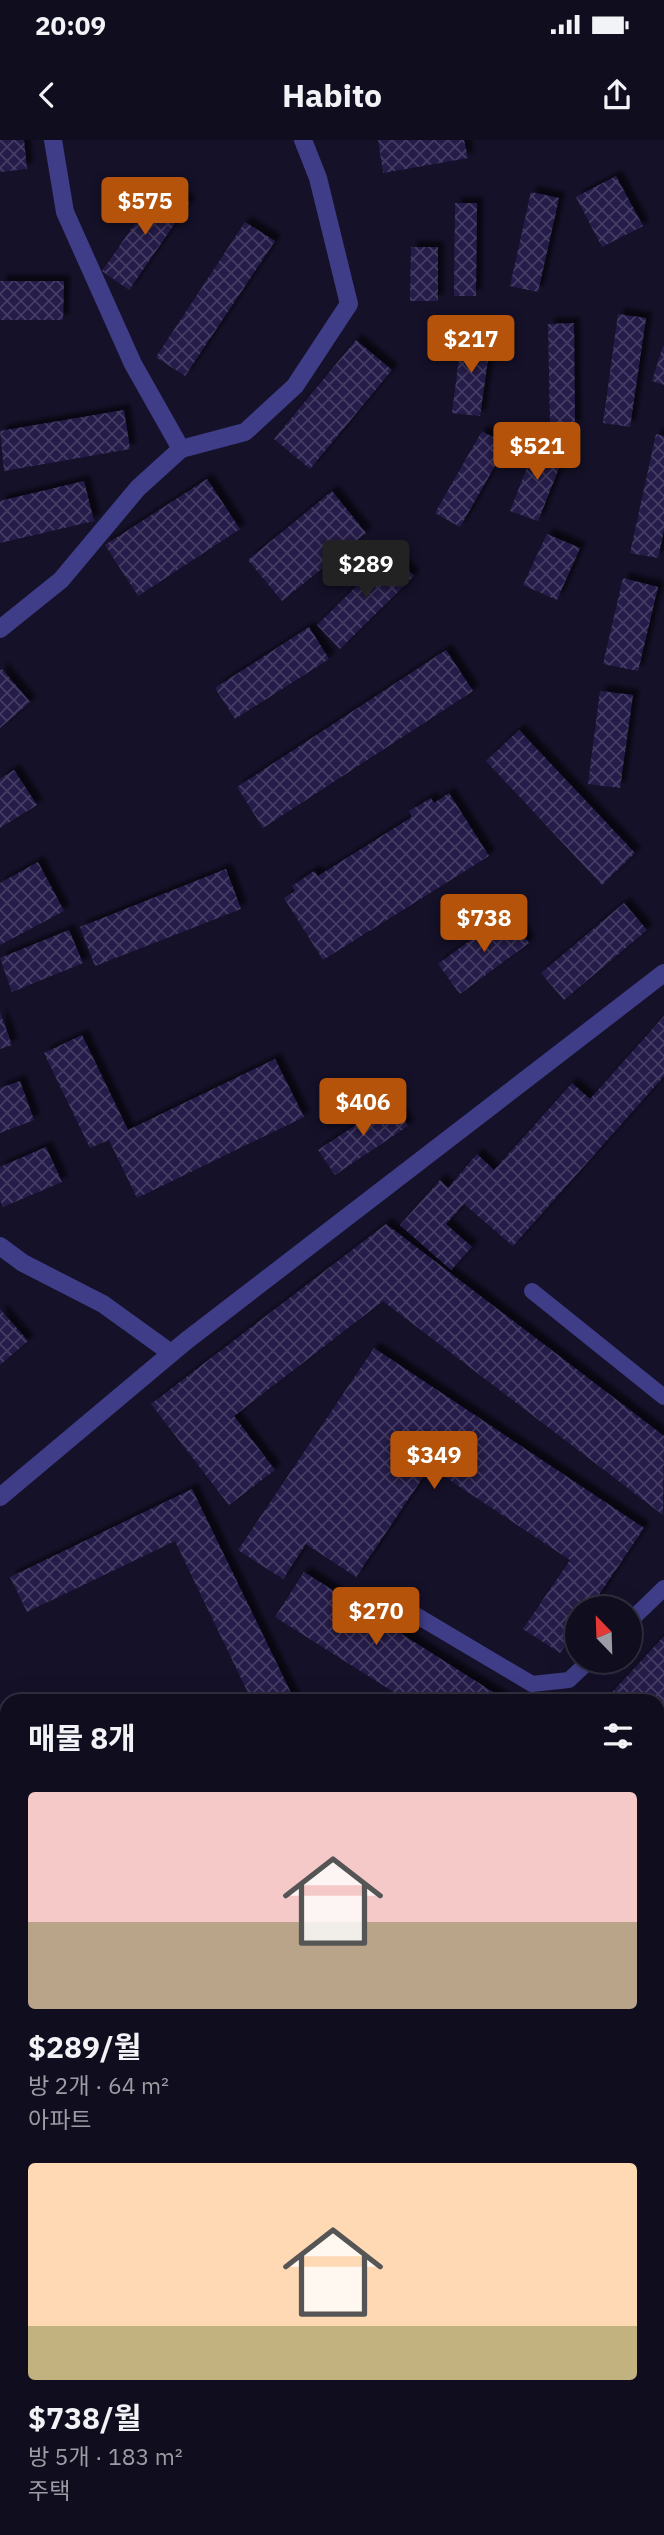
<!DOCTYPE html>
<html lang="ko">
<head>
<meta charset="utf-8">
<style>
  :root { --surface:#100d1f; --page:#191628; --text:#f1f3f6; --muted:#9c9ca4; --line:#302d3d; --accent:#b45309 }
  body { margin:0; font-family:"IBM Plex Sans","Noto Sans KR",sans-serif; background:var(--page); color:var(--text); height:100vh; display:flex; flex-direction:column; font-size:26px; white-space:nowrap }
  * { box-sizing:border-box; margin:0 }
  p { font-size:23px; color:var(--muted) }
  .icon { flex:none; width:38px; height:38px; fill:none; stroke:currentColor; stroke-width:2; stroke-linecap:round; stroke-linejoin:round }
  .map { position:relative; flex:1; overflow:hidden }
  .sheet { position:absolute; left:0px; top:1554px; width:665px; height:842px; display:flex; flex-direction:column; background:var(--surface); border-radius:21px 21px 0 0; box-shadow:0 7px 28px #0002,0 0 0 2px var(--line) }
  .sheet>* { flex:none }
  .needle { width:46px; rotate:337deg }
  .tools { position:absolute; left:565px; top:1456px; display:grid; gap:14px }
  .tools a { display:grid; place-items:center; width:77px; height:77px; border-radius:50%; background:var(--surface); box-shadow:0 7px 28px #0002,0 0 0 2px var(--line); font-size:35px }
  .price { position:absolute; translate:-50% -60px; padding:0 16px; border-radius:7px; background:var(--accent); color:#fff; font-size:23px; line-height:46px; filter:drop-shadow(0 2px 4px #0008) }
  .price::after { content:''; position:absolute; left:50%; top:42px; width:21px; height:16px; margin-left:-10px; background:inherit; clip-path:polygon(0 0,100% 0,50% 100%) }
  .price.selected { background:#222; color:#fff }
  ul { padding:0; list-style:none }
  li { display:grid; align-content:center; gap:14px; height:371px; padding:0 28px }
  li span { display:grid; place-items:center; height:217px; border-radius:7px; color:#555 }
  li>.icon { margin-inline-start:auto }
  span .icon { width:126px; height:126px; fill:#fffc; stroke-width:1 }
  li b { font-size:30px }
  h2 { display:flex; justify-content:space-between; align-items:center; height:84px; padding:0 28px; font-size:30px }
  .status { display:flex; justify-content:space-between; align-items:center; height:49px; padding:0 35px; background:var(--surface); direction:ltr }
  .status svg { height:19px; fill:currentColor }
  header { display:flex; justify-content:space-between; align-items:center; height:91px; padding:0 28px; background:var(--surface); font-size:32px; font-weight:700 }
  .map>svg:first-child { display:block }
  .building { fill:url(#building-cross-hatch); filter:url(#shadow) }
  .lines { fill:none; stroke-linecap:round; stroke-linejoin:round }
  .service { stroke:#3f3d87; stroke-width:16 }
  .minor { stroke:#3f3d87; stroke-width:18 }
  .tertiary { stroke:#3f3d87; stroke-width:18 }
</style>
</head>
<body>
<div class="status"><b>20:09</b><svg viewBox="0 0 49 12"><path d="M0 12V9h3v3zM5 12V6h3v6zM10 12V3h3v9zM15 12V0h3v12zM26 1h20v11H26zM47 4h2v5h-2z"/></svg></div>
<header><svg class="icon" aria-label="back" viewBox="0 0 24 24"><path d="M15 5l-7 7 7 7"/></svg>Habito<svg class="icon" aria-label="share" viewBox="0 0 24 24"><path d="M12 15V3M7 8l5-5 5 5M5 13v7h14v-7"/></svg></header>
<div class="map">
<svg width="664" height="2395" viewBox="0 0 664 2395">
  <defs>
    <pattern id="building-cross-hatch" width="8" height="8" patternUnits="userSpaceOnUse" patternTransform="scale(1.75)"><rect width="8" height="8" fill="#261d49"/><path d="M0 0l8 8M0 8l8-8" fill="none" stroke="#453d64"/></pattern>
    <filter id="shadow"><feDropShadow dx="6" dy="-6" stdDeviation="2" flood-color="#0009"/></filter>
  </defs>
  <rect width="100%" height="100%" fill="#151129"/>
  <!-- building -->
  <path class="building" d="M0 0H24L27 29 0 32Z
    M378 0H464L468 18 383 33Z
    M616 36 643 86 602 107 576 57Z
    M162 45 189 63 129 150 102 131Z
    M531 52 559 58 538 152 510 146Z
    M455 63H477L476 156H454Z
    M245 82 275 101 185 236 156 217Z
    M411 107H438V161H410Z
    M0 141H64L63 180H0Z
    M618 174 646 178 630 287 603 283Z
    M574 183 575 287H550L548 184Z
    M462 194 491 198 480 276 452 273Z
    M356 200 392 230 310 329 274 299Z
    M663 206H664V245L652 241Z
    M124 270 130 309 4 331 0 291Z
    M482 291 507 305 460 387 435 373Z
    M656 294 664 296V390L658 418 630 413Z
    M537 302 565 313 538 381 510 371Z
    M207 339 240 389 138 456 105 405Z
    M84 341 94 381 0 403V361Z
    M332 351 366 393 282 461 248 420Z
    M547 394 580 408 557 460 523 445Z
    M391 412 414 436 340 509 317 485Z
    M623 438 658 447 638 531 603 524Z
    M309 487 329 519 235 579 215 548Z
    M446 510 473 551 263 688 237 647Z
    M2 529 30 562 0 588V530Z
    M600 551 633 555 620 648 588 644Z
    M519 590 635 713 602 745 486 621Z
    M14 630 37 665 0 688V639Z
    M449 653 489 716 323 820 284 758 295 751 292 746 314 731 318 736 412 677 409 671 431 658 434 663Z
    M38 722 64 771 0 805V743Z
    M226 729 241 769 95 826 80 787Z
    M624 763 647 790 564 860 541 833Z
    M507 773 529 803 460 854 438 824Z
    M69 790 83 823 12 852 0 818Z
    M0 872 12 905 0 909Z
    M664 876V936L513 1106 464 1064 446 1084 472 1107 451 1130 400 1085 440 1040 448 1048 477 1014 494 1030 572 943 590 959Z
    M82 895 128 990 275 919 304 977 137 1058 109 1000 90 1008 44 913Z
    M20 941 34 980 0 993V948Z
    M392 961 408 986 335 1035 318 1010Z
    M46 1007 62 1042 3 1067 0 1060V1027Z
    M386 1084 664 1296 663 1375 383 1161 234 1276 275 1330 229 1365 151 1264Z
    M0 1169 28 1201 0 1225Z
    M374 1208 644 1388 590 1468H578V1486L560 1513 523 1489 570 1420 430 1327 356 1437 306 1404 283 1439 238 1410Z
    M192 1349 295 1561H252L175 1401 27 1472 10 1437Z
    M304 1432 507 1561H408L275 1477Z
    M664 1496V1597L658 1603V1561H604Z
    M0 1688 7 1703V1872L0 1858Z
    M658 1688 664 1696V1775L658 1767Z
    M664 1840V1907L658 1910V1842Z
    M7 1912 5 1946 7 2012 0 1997V1915Z
    M7 2309V2338L0 2341V2312Z
    M129 2389H166L172 2395H123Z
    M419 2389H551L550 2395H419Z
    M587 2389H649V2395H587Z"/>
  <g class="lines">
    <!-- service -->
    <path class="service" d="M532 1151 664 1257
      M387 1458 532 1544 569 1540 589 1521
      M630 1481 664 1448"/>
    <!-- minor -->
    <path class="minor" d="M53 0 65 72 133 224 181 309 245 292 295 246 349 164 318 38 303 0
      M0 489 61 440 138 348 181 309
      M0 1106 23 1123 103 1164 171 1213"/>
    <!-- tertiary -->
    <path class="tertiary" d="M0 1357 186 1201 664 833"/>
  </g>
</svg>
<div class="tools">
<a><svg class="needle" viewBox="-14 -14 28 28"><path d="M0-13l5 13h-10z" fill="#e53935"/><path d="M0 13l5-13h-10z" fill="#9c9ca4"/></svg></a>
</div>
<b class="price" style="left:145px;top:97px">$575</b>
<b class="price" style="left:471px;top:235px">$217</b>
<b class="price" style="left:537px;top:342px">$521</b>
<b class="price selected" style="left:366px;top:460px">$289</b>
<b class="price" style="left:484px;top:814px">$738</b>
<b class="price" style="left:363px;top:998px">$406</b>
<b class="price" style="left:434px;top:1351px">$349</b>
<b class="price" style="left:376px;top:1507px">$270</b>
<section class="sheet">
<h2>매물 8개<svg class="icon" aria-label="filters" viewBox="0 0 24 24"><path d="M4 7h16M4 17h16"/><circle cx="9" cy="7" r="2"/><circle cx="15" cy="17" r="2"/></svg></h2>
<ul>
<li><span style="background:linear-gradient(#f6c9c9 60%,#b9a48a 0)"><svg class="icon" aria-label="home" viewBox="0 0 24 24"><path d="M3 11l9-7 9 7M6 9v11h12V9"/></svg></span><div><b>$289/월</b><p>방 2개 · 64 m²</p><p>아파트</p></div></li>
<li><span style="background:linear-gradient(#ffd9b3 75%,#c2b280 0)"><svg class="icon" aria-label="home" viewBox="0 0 24 24"><path d="M3 11l9-7 9 7M6 9v11h12V9"/></svg></span><div><b>$738/월</b><p>방 5개 · 183 m²</p><p>주택</p></div></li>
</ul>
</section>
</div>
</body>
</html>
